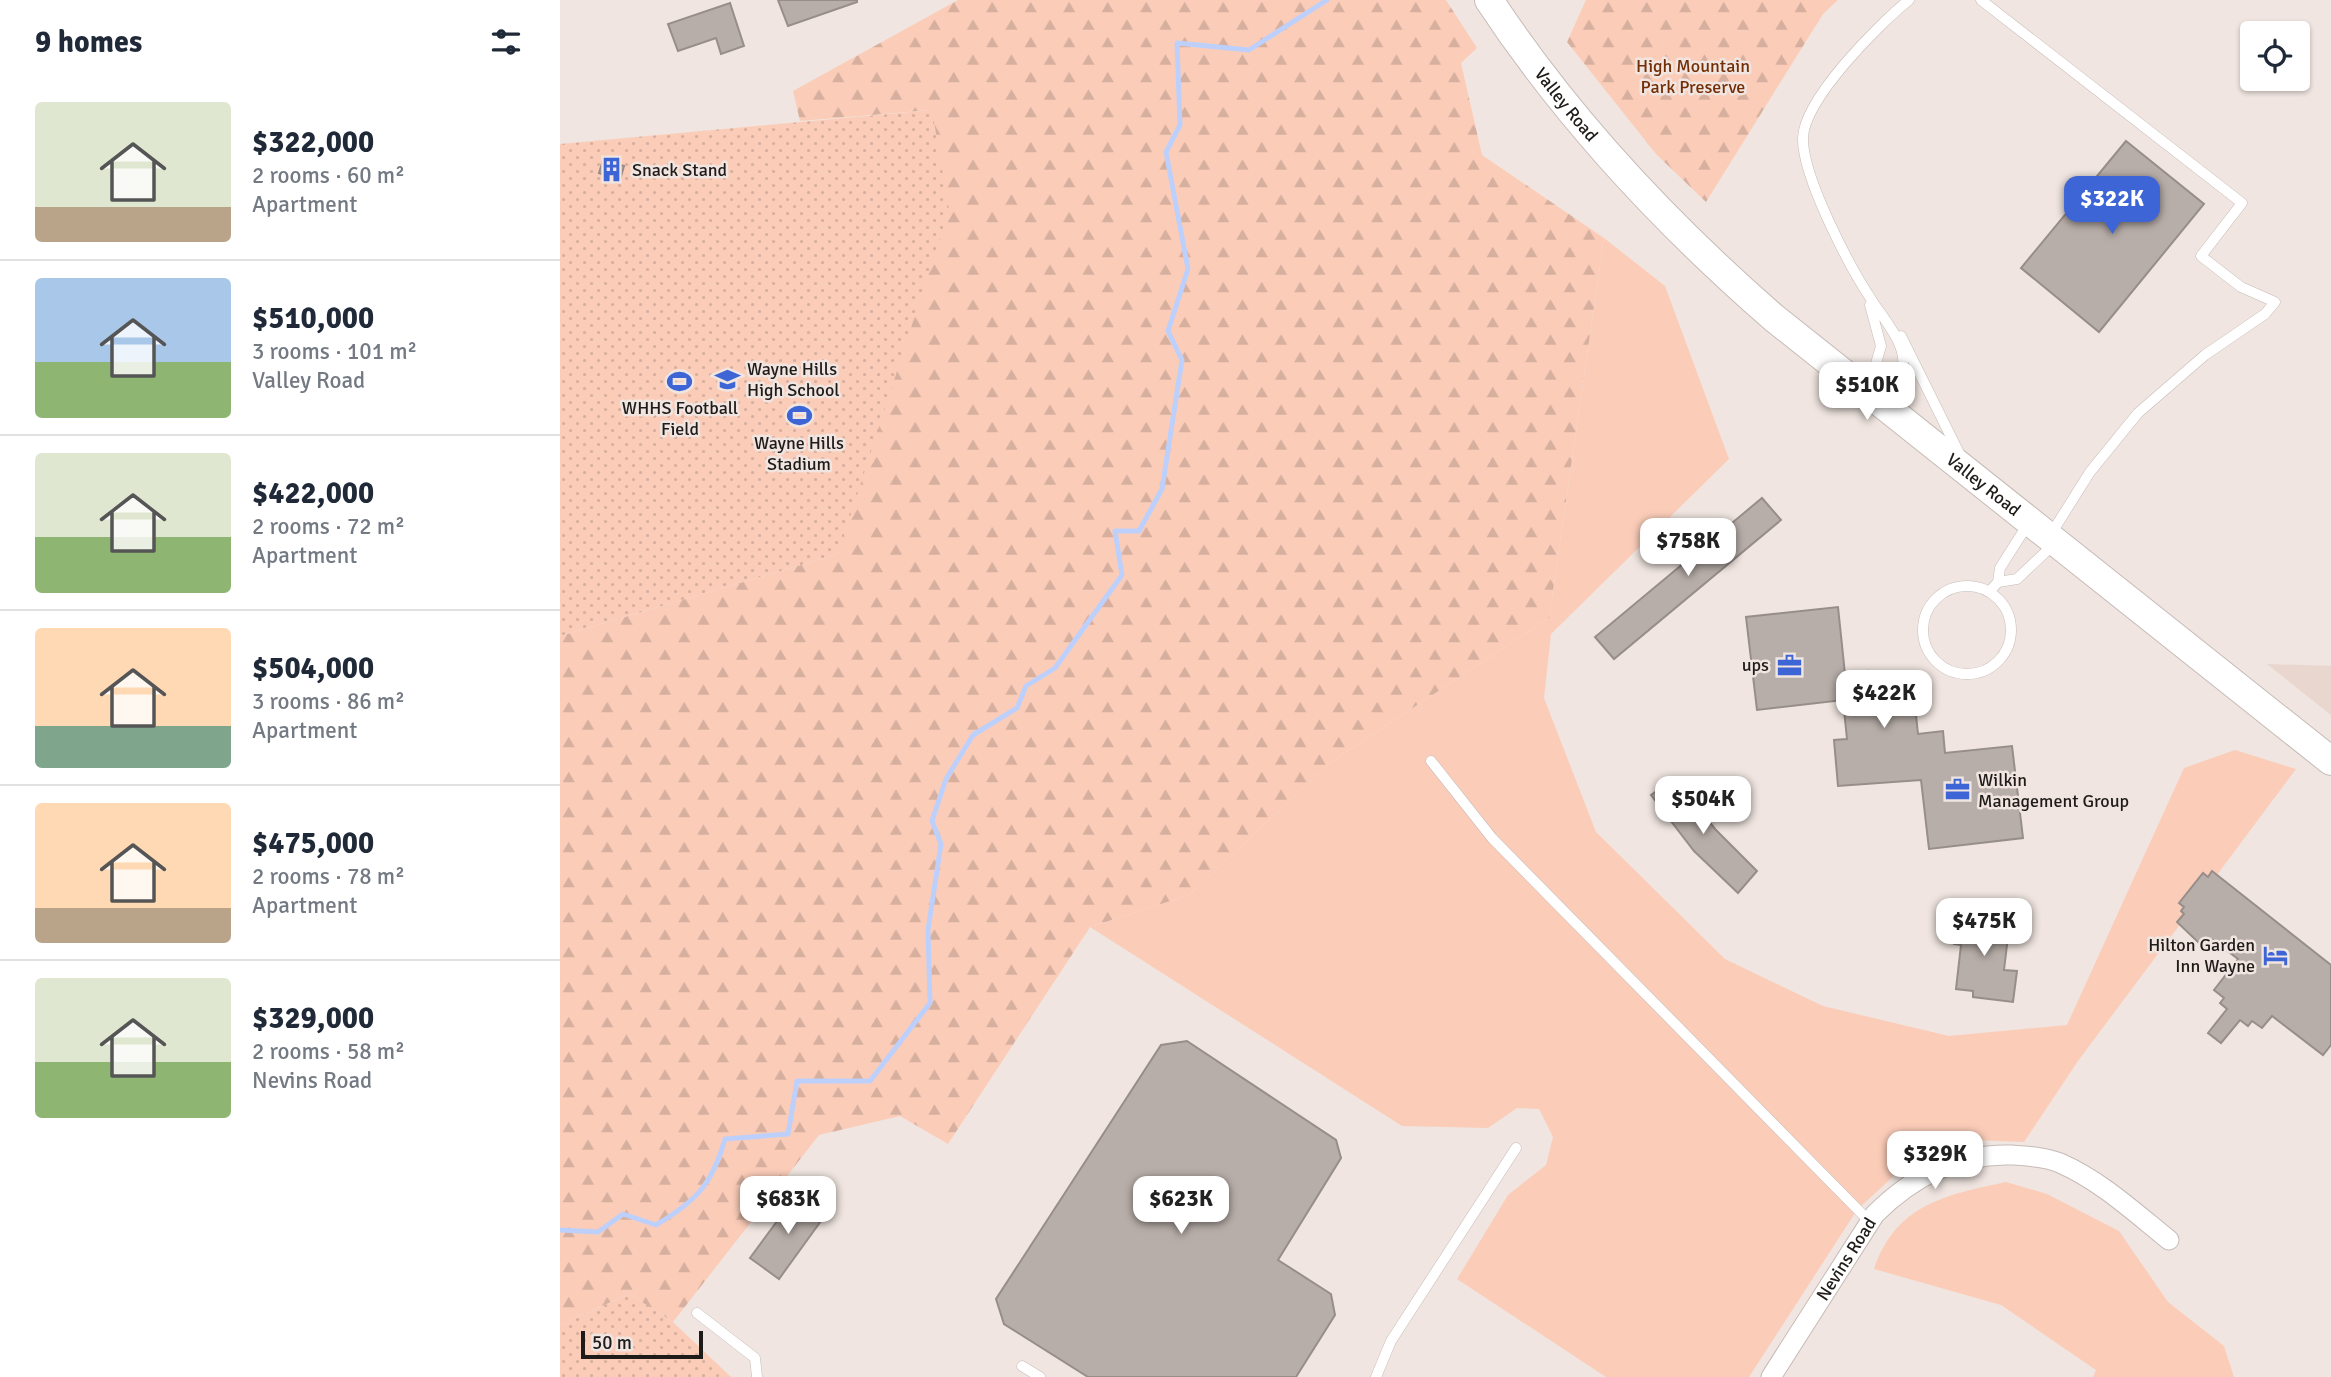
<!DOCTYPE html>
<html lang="en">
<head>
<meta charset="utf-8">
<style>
  :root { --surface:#fff; --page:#f6f6f7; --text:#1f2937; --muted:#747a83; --line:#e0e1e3; --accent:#3d65d6 }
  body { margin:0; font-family:Signika,sans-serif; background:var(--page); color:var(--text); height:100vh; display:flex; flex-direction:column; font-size:26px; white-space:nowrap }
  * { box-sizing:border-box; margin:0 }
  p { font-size:23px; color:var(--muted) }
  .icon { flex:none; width:38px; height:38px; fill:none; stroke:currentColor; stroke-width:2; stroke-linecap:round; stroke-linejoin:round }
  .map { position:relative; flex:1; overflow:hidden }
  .details { display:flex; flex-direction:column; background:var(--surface); width:560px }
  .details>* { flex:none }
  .tools { position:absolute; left:1680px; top:21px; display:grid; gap:14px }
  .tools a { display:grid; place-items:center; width:70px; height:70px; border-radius:7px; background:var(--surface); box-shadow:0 2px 5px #0004; font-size:35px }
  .scale { position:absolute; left:21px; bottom:18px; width:122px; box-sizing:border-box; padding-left:7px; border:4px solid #1e1b19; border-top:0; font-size:19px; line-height:24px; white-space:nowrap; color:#1e1b19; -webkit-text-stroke:5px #f0e5e0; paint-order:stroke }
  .price { position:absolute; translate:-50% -60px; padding:0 16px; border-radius:14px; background:#fff; color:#222; font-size:23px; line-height:46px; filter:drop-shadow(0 2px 4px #0008) }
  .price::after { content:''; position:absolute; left:50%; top:42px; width:21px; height:16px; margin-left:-10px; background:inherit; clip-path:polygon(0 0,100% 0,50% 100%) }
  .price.on { background:var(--accent); color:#fff }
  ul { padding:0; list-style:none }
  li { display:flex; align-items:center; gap:21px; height:175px; padding:0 35px }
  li+li { border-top:2px solid var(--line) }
  li span { display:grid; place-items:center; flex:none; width:196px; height:140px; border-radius:7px; color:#555 }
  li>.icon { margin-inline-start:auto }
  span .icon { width:84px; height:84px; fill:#fffc; stroke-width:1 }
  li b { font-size:30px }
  h2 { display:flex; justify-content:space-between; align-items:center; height:84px; padding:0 35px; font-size:30px }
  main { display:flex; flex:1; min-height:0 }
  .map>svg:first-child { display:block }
  .built { fill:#e9d6ce }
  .grass { fill:#fbcdb9 }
  .forest { fill:url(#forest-firs) }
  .park { fill:url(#park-dots) }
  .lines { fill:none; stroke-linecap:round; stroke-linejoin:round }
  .stream { stroke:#bdd0fb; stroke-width:5 }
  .building { fill:#b8aea9; stroke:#978d89; stroke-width:2 }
  .lane-casing { stroke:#c6bbb7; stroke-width:11 }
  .street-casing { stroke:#c6bbb7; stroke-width:21 }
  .secondary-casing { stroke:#c6bbb7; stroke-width:30 }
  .lane { stroke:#fff; stroke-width:10 }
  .street { stroke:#fff; stroke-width:19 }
  .secondary { stroke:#fff; stroke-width:28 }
  .labels { text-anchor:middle; stroke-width:5; stroke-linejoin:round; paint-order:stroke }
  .park-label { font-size:18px; fill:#742e05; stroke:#f0e5e0 }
  .street-label { font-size:18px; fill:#1e1b19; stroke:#f0e5e0 }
  .poi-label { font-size:18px; fill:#1e1b19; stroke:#f0e5e0; text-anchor:start }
</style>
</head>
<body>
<main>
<section class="details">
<h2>9 homes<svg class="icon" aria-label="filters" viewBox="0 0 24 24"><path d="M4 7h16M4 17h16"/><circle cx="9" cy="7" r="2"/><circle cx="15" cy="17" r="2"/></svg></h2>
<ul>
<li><span style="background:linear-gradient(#dfe7d0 75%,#b9a48a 0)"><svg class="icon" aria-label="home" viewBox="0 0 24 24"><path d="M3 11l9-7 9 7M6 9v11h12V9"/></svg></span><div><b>$322,000</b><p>2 rooms · 60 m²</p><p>Apartment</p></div></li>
<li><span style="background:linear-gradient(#a9c7e8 60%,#8fb573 0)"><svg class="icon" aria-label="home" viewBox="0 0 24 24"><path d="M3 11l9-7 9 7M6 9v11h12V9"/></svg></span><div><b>$510,000</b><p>3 rooms · 101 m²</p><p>Valley Road</p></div></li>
<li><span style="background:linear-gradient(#dfe7d0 60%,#8fb573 0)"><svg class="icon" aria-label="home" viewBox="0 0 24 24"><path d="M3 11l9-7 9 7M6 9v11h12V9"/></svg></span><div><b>$422,000</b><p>2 rooms · 72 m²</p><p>Apartment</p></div></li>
<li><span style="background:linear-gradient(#ffd9b3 70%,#7fa58c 0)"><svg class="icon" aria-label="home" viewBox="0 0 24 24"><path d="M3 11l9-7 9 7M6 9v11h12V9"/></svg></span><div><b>$504,000</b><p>3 rooms · 86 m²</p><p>Apartment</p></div></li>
<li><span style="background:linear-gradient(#ffd9b3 75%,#b9a48a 0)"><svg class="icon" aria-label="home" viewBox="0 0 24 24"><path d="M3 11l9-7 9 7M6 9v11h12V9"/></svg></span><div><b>$475,000</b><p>2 rooms · 78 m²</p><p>Apartment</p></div></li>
<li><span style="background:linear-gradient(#dfe7d0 60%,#8fb573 0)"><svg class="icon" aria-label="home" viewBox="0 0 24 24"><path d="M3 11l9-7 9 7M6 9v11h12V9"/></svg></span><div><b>$329,000</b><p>2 rooms · 58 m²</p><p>Nevins Road</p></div></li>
</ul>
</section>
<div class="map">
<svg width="1771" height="1377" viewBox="0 0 1771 1377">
  <defs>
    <pattern id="forest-firs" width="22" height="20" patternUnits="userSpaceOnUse" patternTransform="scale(1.75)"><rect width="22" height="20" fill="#fbcdb9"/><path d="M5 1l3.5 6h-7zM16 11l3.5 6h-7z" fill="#d7af9e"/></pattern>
    <pattern id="park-dots" width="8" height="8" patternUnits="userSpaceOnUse" patternTransform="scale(1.75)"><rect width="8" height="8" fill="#fbcdb9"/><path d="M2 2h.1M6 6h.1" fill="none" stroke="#d7af9e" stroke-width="1.8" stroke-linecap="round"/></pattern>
  </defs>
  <rect width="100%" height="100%" fill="#f0e5e0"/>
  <!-- built -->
  <path class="built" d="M1707 664 1771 666V715Z"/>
  <!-- grass -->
  <path class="grass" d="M1044 238 1105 286 1169 459 991 634 984 698 1036 832 1165 959 1263 1006 1389 1036 1507 1025 1624 768 1675 750 1736 769 1518 1061 1464 1142 1413 1140 1350 1161 1297 1210 1189 1377H1046L897 1279 948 1195 986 1165 993 1137 979 1109 957 1108 928 1128 842 1126 530 927 629 895 771 762 989 618Z
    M1446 1182 1487 1194 1559 1231 1608 1302 1664 1346 1674 1377H1533L1536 1370 1441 1305 1314 1269C1336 1204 1386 1195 1446 1182Z"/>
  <!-- forest -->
  <path class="forest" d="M398 0H886L917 48 901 63 922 155 1044 238 989 618 771 762 629 895 530 927 388 1144 340 1116 259 1135 113 1322 69 1294 0 1325V636L278 554 372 110 240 121 233 91Z
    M1026 0H1278L1263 14 1146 202 1096 154 1007 42Z"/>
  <!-- park -->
  <path class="park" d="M372 110 389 210 278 554 0 636V144Z
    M69 1294 113 1322 171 1377H0V1325Z"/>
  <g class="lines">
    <!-- stream -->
    <path class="stream" d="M0 1230 38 1232 63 1214 96 1225C136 1201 152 1185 165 1139L228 1134 237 1081H310L370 1003 368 930 381 844 372 821 386 779 413 735 457 708 466 686 495 668 562 575 555 531H579L602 489 622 360 608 331 628 269 606 152 620 125 617 43 689 50 767 0"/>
  </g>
  <!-- building -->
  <path class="building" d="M218 0H297V2L228 26Z
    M170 3 184 46 161 54 156 38 118 51 108 24Z
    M1566 141 1644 204 1539 332 1461 268Z
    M43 160 64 166 60 180 39 173Z
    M1202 498 1221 520 1054 659 1035 637Z
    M1278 607 1285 674 1308 671 1310 694 1329 693 1340 679 1364 678 1369 699 1356 715 1358 734 1383 731 1385 753 1452 746 1463 838 1369 849 1361 780 1278 786 1274 740 1287 739 1283 700 1197 710 1186 617Z
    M1115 778 1156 830 1197 871 1178 893 1134 851 1091 795Z
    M1652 871 1771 965V1045L1763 1055 1712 1016 1702 1028 1692 1021 1688 1026 1680 1020 1661 1043 1648 1033 1667 1009 1660 1003 1664 998 1654 990 1678 959 1653 940 1648 946 1641 940 1639 943 1617 922 1624 914 1621 911 1624 907 1619 903 1643 873 1648 877Z
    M1398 914 1450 920 1444 970 1457 971 1453 1002 1413 997V991L1396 989 1401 945 1394 944Z
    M627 1041 776 1140 781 1158 718 1260 771 1294 775 1315 736 1377H528L444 1324 436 1299 601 1045Z
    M237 1194 266 1214 219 1279 190 1258Z"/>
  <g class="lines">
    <defs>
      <path id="lane" d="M1421 0 1682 203 1641 256 1681 287 1715 302 1705 314 1645 355 1578 413 1530 472 1491 534
        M1341 336 1401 457
        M1309 388 1321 346 1310 305
        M1324 403C1331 392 1342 379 1343 365 1346 343 1322 317 1311 299 1289 266 1242 176 1243 138 1244 99 1319 24 1349 0
        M1438 582 1440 568 1468 524
        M1363 630a44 44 0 1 1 88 0a44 44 0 1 1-88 0Z
        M1430 591 1438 582 1457 579 1495 543
        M871 761 932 838 1310 1222
        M137 1313 195 1358 197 1377
        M462 1366 480 1377
        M816 1377 831 1341 956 1148"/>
      <g id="street">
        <path id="s1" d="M1211 1377 1315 1214C1353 1176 1397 1153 1452 1155 1467 1156 1486 1157 1500 1163 1541 1181 1574 1212 1609 1240"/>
      </g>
      <g id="secondary">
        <path id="s2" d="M929 0C1008 120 1106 224 1214 318L1771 761"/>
      </g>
    </defs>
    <!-- lane casing -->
    <use href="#lane" class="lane-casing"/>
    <!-- street casing -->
    <use href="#street" class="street-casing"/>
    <!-- secondary casing -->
    <use href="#secondary" class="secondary-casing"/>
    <!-- lane -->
    <use href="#lane" class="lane"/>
    <!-- street -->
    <use href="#street" class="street"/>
    <!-- secondary -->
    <use href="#secondary" class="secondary"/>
  </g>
  <!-- icons -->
  <defs>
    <symbol id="building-bare" viewBox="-9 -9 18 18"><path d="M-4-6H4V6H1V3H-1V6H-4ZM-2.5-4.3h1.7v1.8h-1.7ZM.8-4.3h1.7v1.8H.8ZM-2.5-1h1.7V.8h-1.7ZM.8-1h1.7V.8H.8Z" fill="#3d65d6" stroke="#f0e5e0" stroke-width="2.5" paint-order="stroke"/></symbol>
    <symbol id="school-bare" viewBox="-9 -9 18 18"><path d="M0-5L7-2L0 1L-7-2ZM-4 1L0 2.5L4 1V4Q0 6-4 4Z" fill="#3d65d6" stroke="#f0e5e0" stroke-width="2.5" paint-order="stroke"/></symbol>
    <symbol id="stadium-bare" viewBox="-9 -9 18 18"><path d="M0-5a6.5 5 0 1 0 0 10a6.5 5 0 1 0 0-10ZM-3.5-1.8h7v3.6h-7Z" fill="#3d65d6" stroke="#f0e5e0" stroke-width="2.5" paint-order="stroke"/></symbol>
    <symbol id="office-bare" viewBox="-9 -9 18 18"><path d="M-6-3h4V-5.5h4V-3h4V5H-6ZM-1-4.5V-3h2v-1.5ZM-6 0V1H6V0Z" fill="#3d65d6" stroke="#f0e5e0" stroke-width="2.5" paint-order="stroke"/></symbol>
    <symbol id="hotel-bare" viewBox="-9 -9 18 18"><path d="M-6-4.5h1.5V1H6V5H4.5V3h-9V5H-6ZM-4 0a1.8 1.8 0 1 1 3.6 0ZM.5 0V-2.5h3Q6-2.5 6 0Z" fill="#3d65d6" stroke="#f0e5e0" stroke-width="2.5" paint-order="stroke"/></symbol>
  </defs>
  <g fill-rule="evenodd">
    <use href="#building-bare" x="34" y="152" width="35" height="35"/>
    <use href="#school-bare" x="150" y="362" width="35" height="35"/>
    <use href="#stadium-bare" x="102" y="364" width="35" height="35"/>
    <use href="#stadium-bare" x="222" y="398" width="35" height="35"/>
    <use href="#office-bare" x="1212" y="648" width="35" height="35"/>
    <use href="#office-bare" x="1380" y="772" width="35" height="35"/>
    <use href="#hotel-bare" x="1698" y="938" width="35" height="35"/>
  </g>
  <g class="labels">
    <!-- park labels -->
    <g class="park-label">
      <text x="1133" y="72">High Mountain<tspan x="1133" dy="21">Park Preserve</tspan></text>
    </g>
    <!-- street labels -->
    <g class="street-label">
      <text dy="6" stroke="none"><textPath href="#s2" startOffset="130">Valley Road</textPath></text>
      <text dy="6" stroke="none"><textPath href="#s2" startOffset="696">Valley Road</textPath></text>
      <text dy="6" stroke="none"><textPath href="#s1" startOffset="140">Nevins Road</textPath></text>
    </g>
    <!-- poi labels -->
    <g class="poi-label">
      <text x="72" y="176">Snack Stand</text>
      <text x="187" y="375">Wayne Hills<tspan x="187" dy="21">High School</tspan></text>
      <text x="120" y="414" text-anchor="middle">WHHS Football<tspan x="120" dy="21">Field</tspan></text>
      <text x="239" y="449" text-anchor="middle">Wayne Hills<tspan x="239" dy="21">Stadium</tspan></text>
      <text x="1209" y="671" text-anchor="end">ups</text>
      <text x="1418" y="786">Wilkin<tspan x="1418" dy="21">Management Group</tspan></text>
      <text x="1695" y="951" text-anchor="end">Hilton Garden<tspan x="1695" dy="21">Inn Wayne</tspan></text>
    </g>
  </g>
</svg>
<div class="tools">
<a><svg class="icon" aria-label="locate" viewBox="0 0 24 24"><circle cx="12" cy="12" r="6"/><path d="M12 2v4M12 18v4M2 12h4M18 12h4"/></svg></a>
</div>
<div class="scale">50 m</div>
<b class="price on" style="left:1552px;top:236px">$322K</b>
<b class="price" style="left:1307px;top:422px">$510K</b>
<b class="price" style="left:1128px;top:578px">$758K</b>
<b class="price" style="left:1324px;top:730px">$422K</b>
<b class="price" style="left:1143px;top:836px">$504K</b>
<b class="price" style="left:1424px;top:958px">$475K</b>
<b class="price" style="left:1375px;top:1191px">$329K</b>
<b class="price" style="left:228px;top:1236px">$683K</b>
<b class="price" style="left:621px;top:1236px">$623K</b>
</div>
</main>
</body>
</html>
